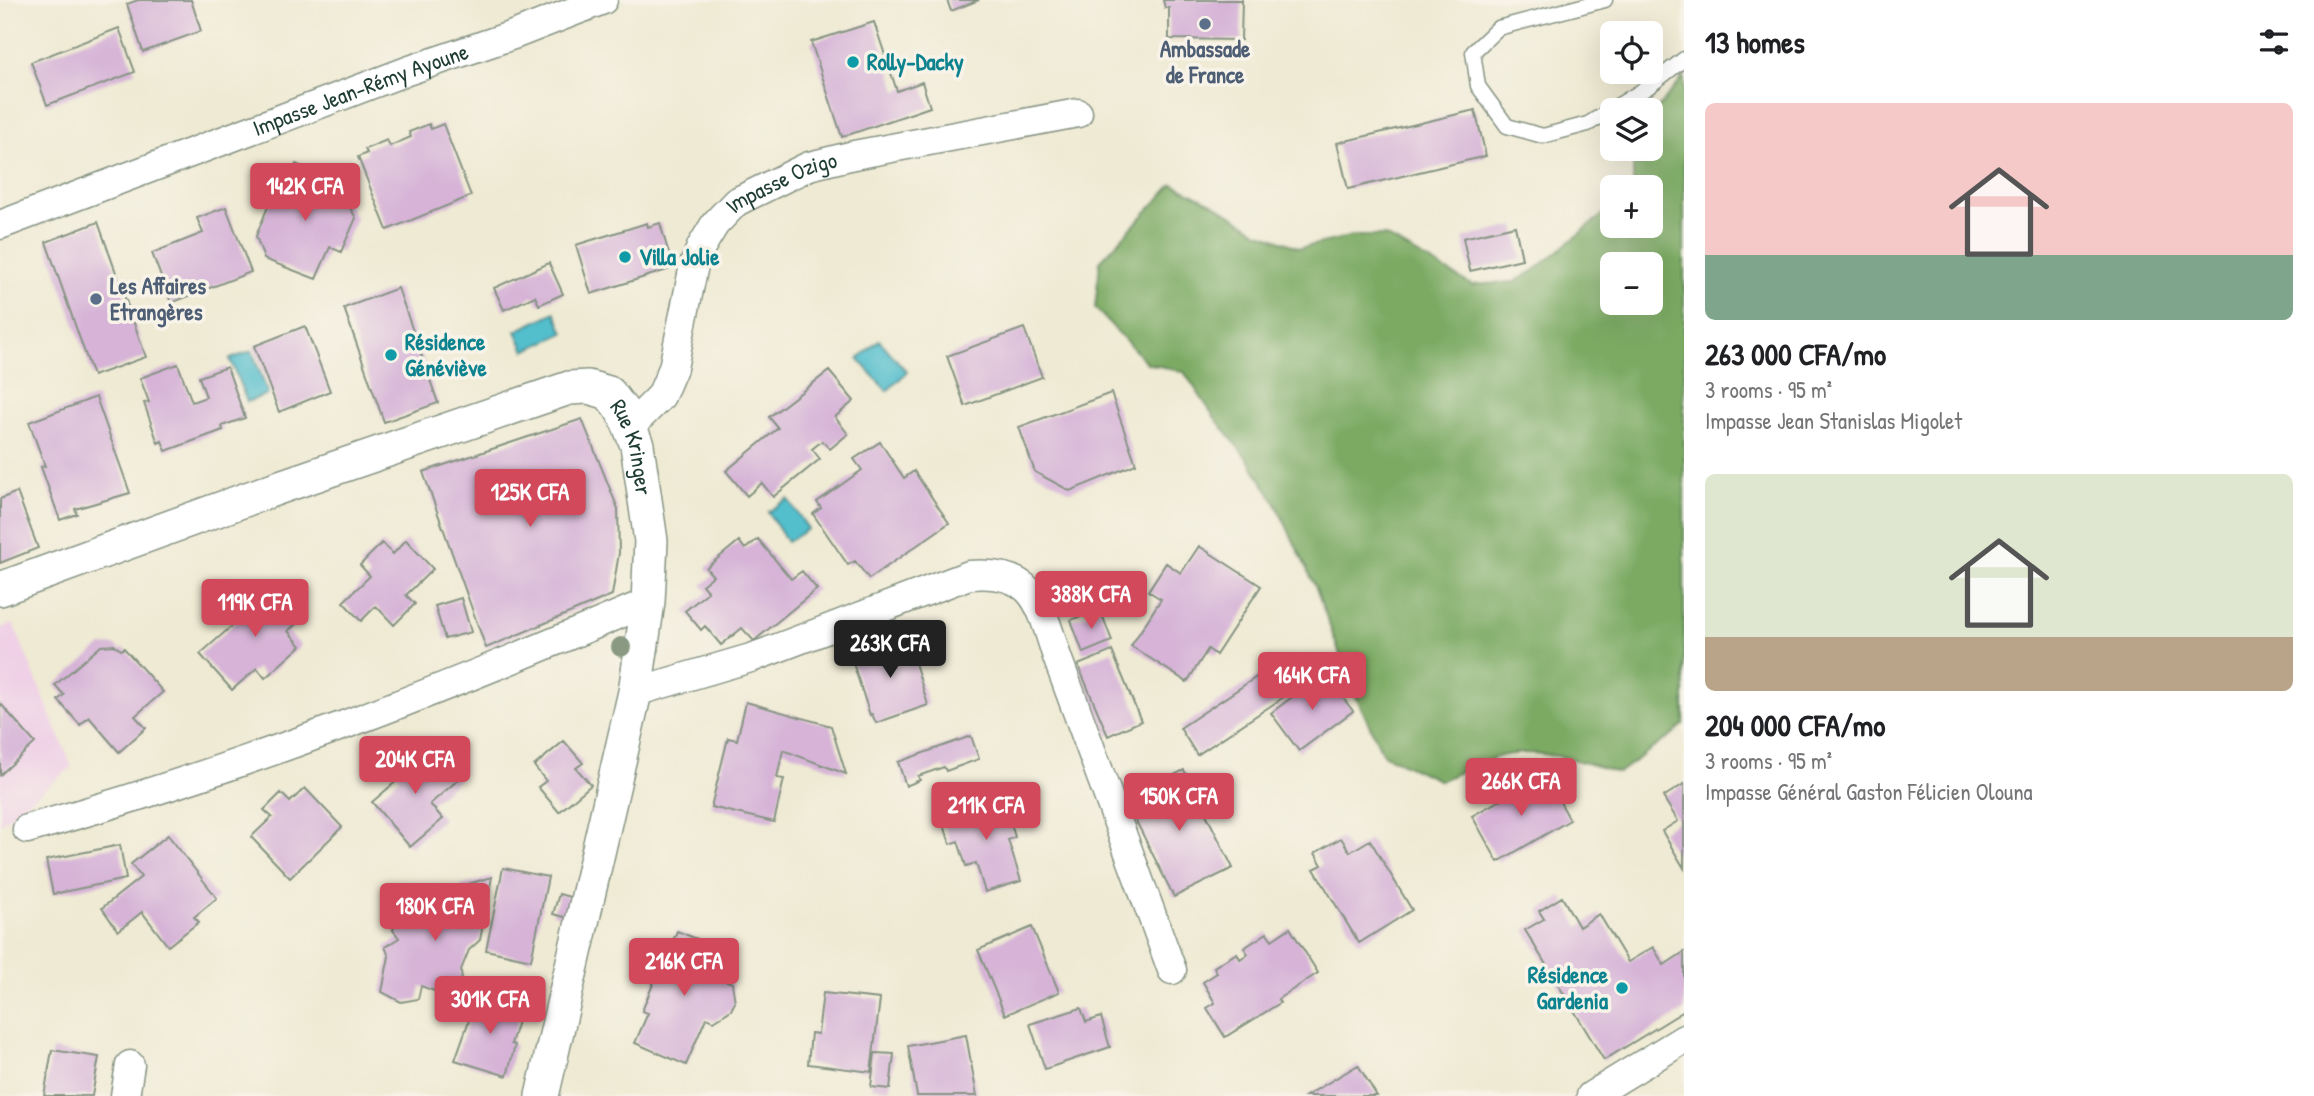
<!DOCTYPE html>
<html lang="en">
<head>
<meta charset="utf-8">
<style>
  :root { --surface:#fff; --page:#f6f6f6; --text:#202124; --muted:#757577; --accent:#d1495b }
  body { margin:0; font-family:"Patrick Hand",sans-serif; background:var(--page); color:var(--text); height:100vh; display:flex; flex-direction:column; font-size:26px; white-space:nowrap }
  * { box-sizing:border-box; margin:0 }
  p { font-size:23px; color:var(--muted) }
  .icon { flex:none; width:38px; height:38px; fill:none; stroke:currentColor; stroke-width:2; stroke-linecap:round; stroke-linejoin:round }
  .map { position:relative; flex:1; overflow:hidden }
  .details { display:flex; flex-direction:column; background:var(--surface); width:630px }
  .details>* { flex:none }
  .tools { position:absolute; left:1600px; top:21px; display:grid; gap:14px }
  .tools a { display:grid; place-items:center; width:63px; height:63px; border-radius:10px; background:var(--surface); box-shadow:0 7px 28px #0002; font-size:35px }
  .price { position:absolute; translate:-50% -60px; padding:0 16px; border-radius:7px; background:var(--accent); color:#fff; font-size:23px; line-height:46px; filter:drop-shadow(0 2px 4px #0008) }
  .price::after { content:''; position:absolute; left:50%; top:42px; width:21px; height:16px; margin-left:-10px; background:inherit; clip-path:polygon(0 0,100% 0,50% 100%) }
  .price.current { background:#222; color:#fff }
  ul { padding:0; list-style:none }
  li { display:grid; align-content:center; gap:14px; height:371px; padding:0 21px }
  li span { display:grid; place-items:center; height:217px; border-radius:10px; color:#555 }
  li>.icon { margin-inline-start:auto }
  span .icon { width:126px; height:126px; fill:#fffc; stroke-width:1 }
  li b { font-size:30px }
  h2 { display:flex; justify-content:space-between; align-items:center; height:84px; padding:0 21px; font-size:30px }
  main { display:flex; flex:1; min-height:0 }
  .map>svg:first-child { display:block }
  .built { fill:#efd0e6 }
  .forest { fill:#7caa63; stroke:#4e744c; stroke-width:2; fill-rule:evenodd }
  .water { fill:#52becc; stroke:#387e80; stroke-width:2 }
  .building { fill:#d6b3d7 }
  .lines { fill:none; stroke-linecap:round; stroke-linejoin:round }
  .service-casing { stroke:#879484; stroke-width:17 }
  .minor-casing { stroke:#879484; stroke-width:31 }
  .tertiary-casing { stroke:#879484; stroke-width:36 }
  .service { stroke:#fff; stroke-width:14 }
  .minor { stroke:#fff; stroke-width:28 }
  .tertiary { stroke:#fff; stroke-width:33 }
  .tree { fill:#8a9a82 }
  .service-dot { fill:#5c6f8a; stroke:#f7f3e8; stroke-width:2.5 }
  .culture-dot { fill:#0f9aa8; stroke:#f7f3e8; stroke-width:2.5 }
  .labels { text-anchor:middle; stroke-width:7; stroke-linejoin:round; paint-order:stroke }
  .service-label { font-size:23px; font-weight:bold; fill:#4e5e75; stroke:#f7f3e8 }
  .culture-label { font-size:23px; font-weight:bold; fill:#0d838f; stroke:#f7f3e8; text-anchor:start }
  .street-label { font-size:23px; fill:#1f3d34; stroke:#f7f3e8 }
</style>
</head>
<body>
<main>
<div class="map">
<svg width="1684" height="1096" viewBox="0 0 1684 1096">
  <rect width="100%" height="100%" fill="#f7f3e8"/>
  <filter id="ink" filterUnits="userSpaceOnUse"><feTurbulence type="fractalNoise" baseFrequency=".0143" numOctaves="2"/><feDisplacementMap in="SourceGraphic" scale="14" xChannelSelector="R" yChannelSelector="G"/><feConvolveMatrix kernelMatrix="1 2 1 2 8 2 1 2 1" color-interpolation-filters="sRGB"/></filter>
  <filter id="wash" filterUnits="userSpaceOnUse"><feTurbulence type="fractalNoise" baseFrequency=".00686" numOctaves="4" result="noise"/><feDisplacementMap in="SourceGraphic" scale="28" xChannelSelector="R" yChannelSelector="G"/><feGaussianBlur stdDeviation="1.57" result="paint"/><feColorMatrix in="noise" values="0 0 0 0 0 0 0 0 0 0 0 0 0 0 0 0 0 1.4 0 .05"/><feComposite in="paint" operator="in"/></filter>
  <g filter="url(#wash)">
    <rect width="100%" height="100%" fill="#efead3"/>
    <!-- built -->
    <path class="built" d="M13 623 72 767 0 824V628Z"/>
    <!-- forest -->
    <path class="forest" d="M1684 76V724L1673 734 1618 773C1582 761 1538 747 1501 756 1480 762 1459 772 1440 781L1383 754 1352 688 1316 588 1275 502 1249 461 1215 418 1184 372 1147 363 1095 308 1100 261 1173 184 1212 203 1259 232 1300 248 1353 236H1385L1472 285 1514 282 1535 270 1612 207V226H1650V187H1633V149H1650V118ZM1612 264H1650V303H1612Z"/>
    <!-- water -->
    <path class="water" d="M555 312 564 333 525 351 516 331Z
      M879 340 907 372 887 391 858 359Z
      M252 351 268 394 247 402 230 359Z
      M788 499 808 529 787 542 768 512Z"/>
    <g id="blocks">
      <!-- building -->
      <path class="building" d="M138 0H191L201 31 143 52 127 4Z
        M947 0H979L951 11Z
        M1163 0H1242L1241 40 1169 39V8H1165Z
        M874 22 897 91 922 82 930 107 842 137 811 42Z
        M119 28 135 72 47 105 31 62Z
        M1475 110 1486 156 1348 189 1337 143Z
        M429 124 431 129 443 124 471 196 387 230 358 157 367 153 365 149 387 140 390 146 411 137 409 132Z
        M296 164 335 182 356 218 341 252 330 247 316 279 264 259 256 236 278 182 287 186Z
        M226 207 251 272 171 303 152 253 203 233 197 218Z
        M98 222 146 357 93 376 46 242Z
        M647 223 648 227 660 223 673 268 591 294 576 245Z
        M1515 226 1522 259 1470 271 1463 238Z
        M549 263 563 294 539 305 535 296 504 310 494 288Z
        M398 288 438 403 384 422 344 308Z
        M305 326 330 391 279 412 254 346Z
        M1024 328 1042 377 965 406 947 356Z
        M178 364 192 402 206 397 199 377 227 367 245 418 222 426 223 430 166 451 162 441 158 443 144 403 149 402 140 378Z
        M829 371 854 401 835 417 848 434 830 449 822 441 812 449 820 459 773 497 762 483 747 496 726 471 778 428 769 417Z
        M1111 393 1136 464 1070 491 1035 472 1019 427Z
        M96 397 130 493 75 509 77 514 60 520 41 467 45 466 29 422Z
        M582 419 618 509 619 553 612 595 486 648 423 472Z
        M880 442 904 478 914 471 949 523 869 579 855 561 848 565 813 514 821 508 817 502 862 470 854 459Z
        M17 492 38 548 0 563V499Z
        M758 539 791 579 802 571 817 589 754 641 742 628 721 645 705 626 701 630 685 611 708 592 702 585 713 576 706 568 739 541 745 549Z
        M406 540 433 569 406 595 415 604 394 625 376 606 361 621 343 602 370 576 360 565 382 543 393 554Z
        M1199 546 1261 586 1216 655 1208 649 1187 682 1131 646 1161 599 1148 591 1166 563 1181 573Z
        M275 588 302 619 288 631 301 646 265 678 257 668 232 690 200 654 241 618 232 608 251 592 260 601Z
        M461 598 471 632 445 639 435 606Z
        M1100 609 1112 641 1083 653 1071 620Z
        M907 637 928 705 876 723 872 714 870 715 851 657Z
        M114 645 121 650 124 648 163 692 135 716 146 728 119 752 89 717 80 725 58 700 64 695 55 685 101 646Z
        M1112 651 1141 721 1108 736 1078 665Z
        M1276 664 1293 691 1197 755 1180 728Z
        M1324 673 1353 711 1299 751 1271 713Z
        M746 702 831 726 846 774 783 750 777 778 784 779 774 822 711 807 728 738 737 740Z
        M0 703 35 743 0 775Z
        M971 736 979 759 946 771 944 767 918 776 920 780 906 786 898 762Z
        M564 741 583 763 576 768 591 785 559 812 538 787 546 781 534 766Z
        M433 750 458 780 430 804 443 819 410 847 372 802 400 778 392 768 410 752 419 763Z
        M1184 770 1233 868 1174 897 1125 799Z
        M1545 775 1570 820 1498 862 1472 816Z
        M1684 784V868L1662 831 1678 821 1663 797Z
        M305 788 342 827 290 878 251 837 272 817 264 810 281 793 290 802Z
        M1003 798 1015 837 1008 840 1021 881 985 892 976 863 966 866 958 841 950 844 942 818Z
        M168 835 217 898 194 917 199 922 168 946 142 912 118 931 102 908 141 877 131 864Z
        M1341 838 1350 852 1370 840 1412 910 1359 943 1314 869 1322 865 1315 853Z
        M120 845 126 879 53 894 46 860Z
        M503 868 548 877 531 960 486 950Z
        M492 877 480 940 469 950 461 970 462 982 458 990 445 995 421 986 418 999 401 1002 382 992 389 956 385 947 399 938 393 930 399 909 412 912 414 904 425 900 437 909 440 907 444 892 456 895 462 893 461 886Z
        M559 894 577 899 572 919 553 914Z
        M1562 897 1579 927 1599 914 1628 962 1653 947 1664 965 1684 952V1011L1604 1060 1525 930 1544 919 1539 911Z
        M1032 927 1059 992 1005 1015 978 950Z
        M1290 928 1318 973 1278 999 1280 1003 1225 1037 1207 1008 1215 1003 1203 982 1217 973 1214 967 1237 953 1240 959 1248 954 1244 948 1267 933 1272 940Z
        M677 931 720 948 712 966 725 971 722 979 732 983 735 1002 731 1010 714 1021 706 1018 686 1065 635 1043 648 1013 642 1011 663 960 659 959 665 947 670 948Z
        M823 993 880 999 871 1072 808 1064 811 1033 818 1034Z
        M478 995 522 1008 511 1044 515 1045 507 1076 455 1060Z
        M1081 1008 1086 1022 1101 1017 1110 1047 1045 1069 1030 1024Z
        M966 1035 977 1096H917L908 1046Z
        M52 1050 99 1057 92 1096H44Z
        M875 1053 894 1054 890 1089 871 1087Z
        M1358 1065 1377 1096H1306Z"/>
    </g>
  </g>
  <g filter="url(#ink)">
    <use href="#blocks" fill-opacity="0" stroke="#879484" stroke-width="2"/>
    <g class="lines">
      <defs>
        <path id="service" d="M1605 0 1498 28 1473 52 1478 86 1507 126 1543 136 1588 124 1648 87 1684 59"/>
        <g id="minor">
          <path id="s1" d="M0 225 407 71 516 34 603 0"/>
          <path id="s2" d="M630 427 661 396 673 368 694 265 701 247 715 224 736 202 809 166 854 155 1078 113"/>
          <path d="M635 692 754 657 969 575C1035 569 1040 604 1057 657L1172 970"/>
          <path d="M27 829C239 770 446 689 648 602"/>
          <path d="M125 1096 130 1065"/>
          <path d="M1591 1096 1684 1039"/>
        </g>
        <g id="tertiary">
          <path id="s3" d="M0 589 280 487 569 388 588 387 609 393 624 413 637 445 651 541 648 602 635 692 542 1096"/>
        </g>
      </defs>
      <!-- service casing -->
      <use href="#service" class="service-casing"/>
      <!-- minor casing -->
      <use href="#minor" class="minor-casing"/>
      <!-- tertiary casing -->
      <use href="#tertiary" class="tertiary-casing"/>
      <!-- service -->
      <use href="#service" class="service"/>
      <!-- minor -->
      <use href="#minor" class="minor"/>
      <!-- tertiary -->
      <use href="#tertiary" class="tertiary"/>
    </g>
    <!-- trees -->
    <circle class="tree" cx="621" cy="647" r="10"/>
  </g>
  <!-- markers -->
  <g class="service-dot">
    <circle cx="1205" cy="24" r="7"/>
    <circle cx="96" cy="299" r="7"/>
  </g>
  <g class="culture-dot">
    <circle cx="853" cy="62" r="7"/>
    <circle cx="625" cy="257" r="7"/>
    <circle cx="391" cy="355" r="7"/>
    <circle cx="1622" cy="988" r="7"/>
  </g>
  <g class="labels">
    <!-- service labels -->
    <g class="service-label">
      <text x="1205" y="57">Ambassade<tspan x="1205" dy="26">de France</tspan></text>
      <text x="110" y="294" text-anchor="start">Les Affaires<tspan x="110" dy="26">Etrangères</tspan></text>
    </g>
    <!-- culture labels -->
    <g class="culture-label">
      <text x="867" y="70">Rolly-Dacky</text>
      <text x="639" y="265">Villa Jolie</text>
      <text x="405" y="350">Résidence<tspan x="405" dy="26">Généviève</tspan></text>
      <text x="1608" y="983" text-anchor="end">Résidence<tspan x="1608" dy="26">Gardenia</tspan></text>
    </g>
    <!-- street labels -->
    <g class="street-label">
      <text dy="8" stroke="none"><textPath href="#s1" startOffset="385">Impasse Jean-Rémy Ayoune</textPath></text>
      <text dy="8" stroke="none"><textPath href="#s2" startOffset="306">Impasse Ozigo</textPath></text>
      <text dy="8" stroke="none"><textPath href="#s3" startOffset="705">Rue Kringer</textPath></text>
    </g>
  </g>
</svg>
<div class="tools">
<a><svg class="icon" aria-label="locate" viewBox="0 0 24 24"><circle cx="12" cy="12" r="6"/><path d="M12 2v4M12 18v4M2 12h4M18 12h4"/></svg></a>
<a><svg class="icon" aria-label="layers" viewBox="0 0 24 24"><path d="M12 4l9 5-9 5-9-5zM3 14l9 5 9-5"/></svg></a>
<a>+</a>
<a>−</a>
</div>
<b class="price" style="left:305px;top:223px">142K CFA</b>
<b class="price" style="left:530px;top:529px">125K CFA</b>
<b class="price" style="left:1091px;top:631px">388K CFA</b>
<b class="price" style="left:255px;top:639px">119K CFA</b>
<b class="price current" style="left:890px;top:680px">263K CFA</b>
<b class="price" style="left:1312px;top:712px">164K CFA</b>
<b class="price" style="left:415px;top:796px">204K CFA</b>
<b class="price" style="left:1521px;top:818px">266K CFA</b>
<b class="price" style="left:1179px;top:833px">150K CFA</b>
<b class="price" style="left:986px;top:842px">211K CFA</b>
<b class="price" style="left:435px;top:943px">180K CFA</b>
<b class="price" style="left:684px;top:998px">216K CFA</b>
<b class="price" style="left:490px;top:1036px">301K CFA</b>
</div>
<section class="details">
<h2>13 homes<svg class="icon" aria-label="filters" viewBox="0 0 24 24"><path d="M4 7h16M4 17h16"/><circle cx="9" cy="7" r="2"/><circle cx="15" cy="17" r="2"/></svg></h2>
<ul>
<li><span style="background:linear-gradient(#f6c9c9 70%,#7fa58c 0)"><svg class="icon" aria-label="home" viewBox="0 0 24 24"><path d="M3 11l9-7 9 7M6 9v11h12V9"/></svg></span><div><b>263 000 CFA/mo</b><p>3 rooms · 95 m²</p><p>Impasse Jean Stanislas Migolet</p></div></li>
<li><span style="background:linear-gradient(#dfe7d0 75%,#b9a48a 0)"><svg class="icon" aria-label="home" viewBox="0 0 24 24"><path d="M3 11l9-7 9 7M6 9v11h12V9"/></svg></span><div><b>204 000 CFA/mo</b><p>3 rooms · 95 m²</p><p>Impasse Général Gaston Félicien Olouna</p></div></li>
</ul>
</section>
</main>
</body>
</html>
